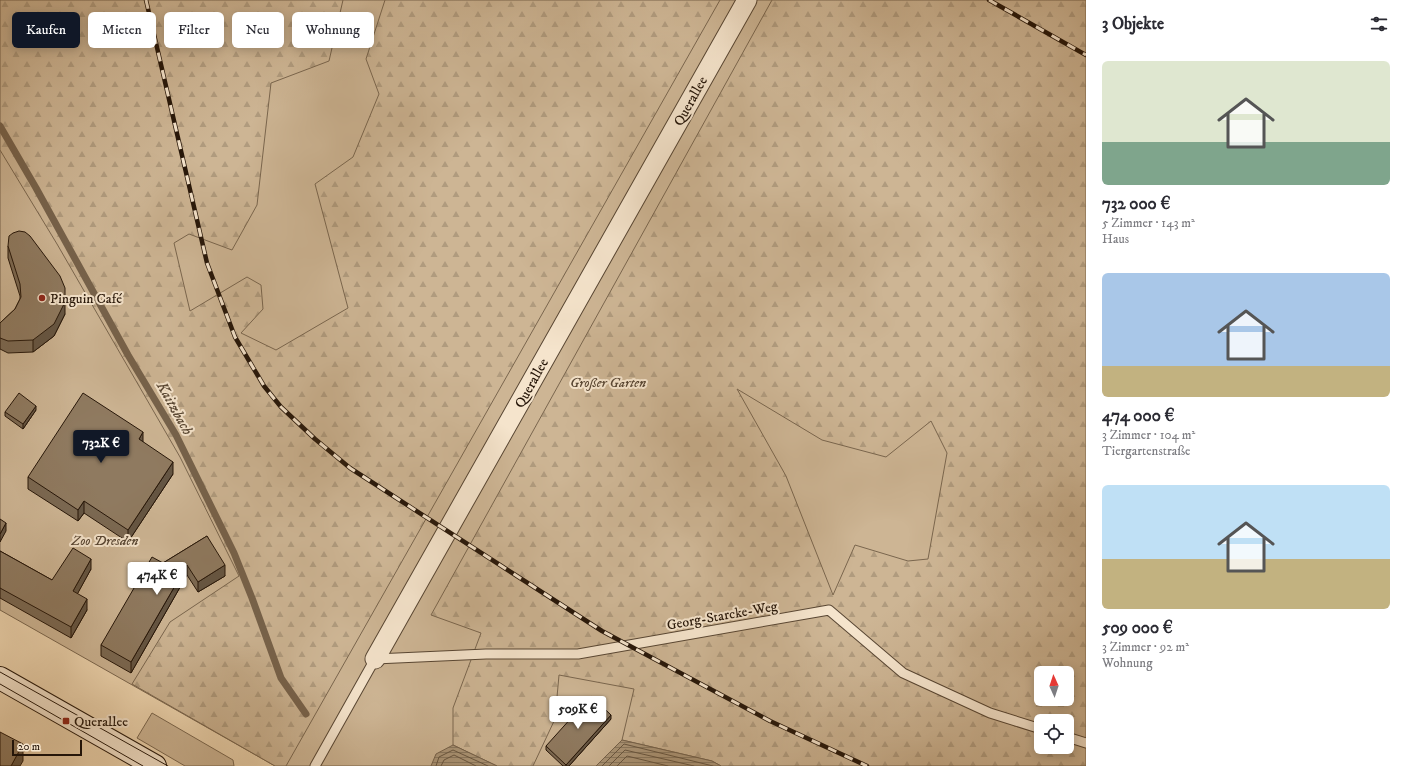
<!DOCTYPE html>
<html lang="de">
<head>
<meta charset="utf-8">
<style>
  :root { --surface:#fff; --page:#f2f2f3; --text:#2b2b33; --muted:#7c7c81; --accent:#111827 }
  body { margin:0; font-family:"IM FELL DW Pica",serif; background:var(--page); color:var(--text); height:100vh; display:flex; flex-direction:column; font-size:15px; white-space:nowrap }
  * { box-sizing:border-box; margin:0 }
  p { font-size:13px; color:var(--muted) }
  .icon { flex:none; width:22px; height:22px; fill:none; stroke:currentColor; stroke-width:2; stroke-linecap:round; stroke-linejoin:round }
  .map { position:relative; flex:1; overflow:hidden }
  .panel { display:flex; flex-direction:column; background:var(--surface); width:320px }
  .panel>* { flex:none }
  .hud { position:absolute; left:12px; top:12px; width:380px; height:36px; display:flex; gap:8px }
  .needle { width:26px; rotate:357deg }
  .buttons { position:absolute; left:1034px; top:666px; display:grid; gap:8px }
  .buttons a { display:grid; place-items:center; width:40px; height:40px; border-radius:6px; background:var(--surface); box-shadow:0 2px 10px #0003; font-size:20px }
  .scale { position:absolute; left:12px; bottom:10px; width:70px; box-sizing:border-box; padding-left:4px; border:2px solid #261609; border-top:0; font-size:11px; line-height:14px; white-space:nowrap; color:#261609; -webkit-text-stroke:3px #f5e4cc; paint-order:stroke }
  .price { position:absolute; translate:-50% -34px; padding:0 9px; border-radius:4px; background:#fff; color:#222; font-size:13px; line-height:26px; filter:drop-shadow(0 1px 2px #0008) }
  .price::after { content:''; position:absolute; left:50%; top:24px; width:12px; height:9px; margin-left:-6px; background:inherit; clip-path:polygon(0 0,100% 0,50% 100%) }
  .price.selected { background:var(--accent); color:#fff }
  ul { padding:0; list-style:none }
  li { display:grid; align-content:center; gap:8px; height:212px; padding:0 16px }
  li span { display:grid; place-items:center; height:124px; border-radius:6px; color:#555 }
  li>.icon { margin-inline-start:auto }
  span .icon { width:72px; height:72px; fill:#fffc; stroke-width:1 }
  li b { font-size:17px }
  h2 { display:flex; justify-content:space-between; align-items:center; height:48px; padding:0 16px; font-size:17px }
  .tag { padding:0 14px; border-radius:6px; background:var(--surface); box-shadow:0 2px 10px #0003; font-size:14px; line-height:36px }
  .tag.selected { background:var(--accent); color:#fff }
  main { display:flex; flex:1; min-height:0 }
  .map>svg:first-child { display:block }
  .green { fill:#cdb594; stroke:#7a664e; fill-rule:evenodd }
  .forest { fill:url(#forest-firs); stroke:#7a664e; fill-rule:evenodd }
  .water { fill:url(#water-rules); stroke:#76624b }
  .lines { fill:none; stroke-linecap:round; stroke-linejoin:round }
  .shore { stroke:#685640; stroke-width:1 }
  .stream { stroke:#76624b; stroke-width:7 }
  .lane-casing { stroke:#584633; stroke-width:11 }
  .street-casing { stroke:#584633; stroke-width:21 }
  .secondary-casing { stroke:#261609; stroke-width:24 }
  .lane { stroke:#f5e4cc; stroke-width:9 }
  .street { stroke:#f5e4cc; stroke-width:19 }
  .secondary { stroke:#f5e4cc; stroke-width:22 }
  .tram { stroke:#261609; stroke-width:1 }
  .rail-casing { stroke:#261609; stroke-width:4.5 }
  .rail { stroke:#f5e4cc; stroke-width:3; stroke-dasharray:9; stroke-linecap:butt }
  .wall { fill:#7b6953; stroke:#261609 }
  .shaded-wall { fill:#645543; stroke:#261609 }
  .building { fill:#8f7a60; stroke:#261609 }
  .poi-dot { fill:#8f2418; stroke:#f5e4cc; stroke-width:1.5 }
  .labels { text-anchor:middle; stroke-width:4; stroke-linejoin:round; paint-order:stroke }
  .street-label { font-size:14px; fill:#261609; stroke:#f5e4cc }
  .poi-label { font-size:14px; fill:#261609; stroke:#f5e4cc; text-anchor:start }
  .park-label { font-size:14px; font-style:italic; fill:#584633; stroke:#f5e4cc }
  .water-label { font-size:15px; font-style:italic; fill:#5b4935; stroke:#f5e4cc }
</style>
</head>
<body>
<main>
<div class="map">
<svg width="1086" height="766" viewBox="0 0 1086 766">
  <defs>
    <pattern id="forest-firs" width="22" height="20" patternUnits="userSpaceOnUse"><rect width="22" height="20" fill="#cdb594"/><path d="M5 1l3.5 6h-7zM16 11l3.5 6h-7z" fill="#b09b7e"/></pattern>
    <pattern id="water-rules" width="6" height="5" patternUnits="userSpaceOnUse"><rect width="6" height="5" fill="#ab9577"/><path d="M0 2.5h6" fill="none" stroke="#8b7960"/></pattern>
  </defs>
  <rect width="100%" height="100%" fill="#efd6b0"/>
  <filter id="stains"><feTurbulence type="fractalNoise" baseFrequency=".005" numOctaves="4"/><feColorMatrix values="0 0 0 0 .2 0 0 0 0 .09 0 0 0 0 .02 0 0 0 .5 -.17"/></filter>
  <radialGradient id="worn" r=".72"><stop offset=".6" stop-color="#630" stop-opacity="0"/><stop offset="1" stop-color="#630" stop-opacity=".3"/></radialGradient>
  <!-- green -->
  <path class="green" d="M0 0H1086V766H275L0 610ZM1041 673H1067V699H1041ZM1041 721H1067V747H1041Z
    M152 713 233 760 234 766H185L137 738Z"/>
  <!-- forest -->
  <path class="forest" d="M0 0H343L329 61 271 83 257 205 232 250 189 234 174 243 190 311 247 277 261 285 263 309 241 333 276 350 348 308 315 184 353 157 379 94 366 59 385 0H720L286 766H275L132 684 170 622 239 576 180 457 57 244 0 150Z
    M772 0H1086V766H721L712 761 622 740 634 689 559 675 555 719 533 766H497L453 745V708L481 633 431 615ZM737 389 822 440 886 457 931 421 947 453 928 559 908 561 855 545 833 595 786 476ZM1041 673H1067V699H1041ZM1041 721H1067V747H1041Z"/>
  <!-- water -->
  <path class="water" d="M622 740 712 761 721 766H596Z
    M453 745 497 766H431L436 754Z"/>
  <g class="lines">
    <!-- shore -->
    <path class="shore" d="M436 766 439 757 453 750 488 766
      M441 766 444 760 454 755 476 766
      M602 766 624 744 713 766
      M609 766 625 750 694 766
      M617 766 627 756 668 766"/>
    <!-- stream -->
    <path class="stream" d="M0 126 36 188 128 355 176 435 234 553 252 598 281 678 306 714"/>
    <defs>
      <path id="lane" d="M1067 737 1086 743
        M315 766 375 659 486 654H578L829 610 903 673 990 713 1041 729"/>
      <path id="street" d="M375 659 747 0"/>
      <path id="secondary" d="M0 678 155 766"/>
    </defs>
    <!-- lane casing -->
    <use href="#lane" class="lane-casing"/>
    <!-- street casing -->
    <use href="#street" class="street-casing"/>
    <!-- secondary casing -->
    <use href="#secondary" class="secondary-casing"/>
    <!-- lane -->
    <use href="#lane" class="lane"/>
    <!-- street -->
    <use href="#street" class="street"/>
    <!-- secondary -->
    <use href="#secondary" class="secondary"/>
    <!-- tram -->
    <path class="tram" d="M0 672 168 766
      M0 684 143 766"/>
    <defs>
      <path id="rail" d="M146 0 207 263 235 337 264 386 281 407 315 439 350 468 602 631 770 721 867 766
        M989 0 1086 55"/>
    </defs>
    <!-- rail casing -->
    <use href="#rail" class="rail-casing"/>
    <!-- rail -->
    <use href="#rail" class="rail"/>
  </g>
  <!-- wall -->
  <path class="wall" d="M8 246 65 314 54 336 33 352 8 353 0 349V323L15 309 20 299V296L8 258Z
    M36 410 23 429 5 416V412Z
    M173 474 128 542 84 513 78 521 28 489V477Z
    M207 536 225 576 198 592 187 575 131 673 101 656V645L163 563Z
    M0 551 52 580 91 569 77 594 87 610 71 638 0 598Z
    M611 719 569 766H563L546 750V746Z"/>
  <!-- shaded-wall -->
  <path class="shaded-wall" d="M65 302V314L54 336 33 352V340Z
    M36 406V410L23 429V424Z
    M143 432V444L139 439Z
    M173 462V474L128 542V530Z
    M84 501V513L78 521V510Z
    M6 523V531L0 542V534Z
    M91 559V569L73 602V591Z
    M187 565V575L131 673V662Z
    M225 565V576L198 592V582Z
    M87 599V610L71 638V627Z
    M611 715V719L569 766H566V765Z
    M23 744V761L20 766H11Z"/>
  <!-- building -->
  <path class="building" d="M19 231 25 232 30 236 60 276 65 288V302L54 324 33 340 8 341 0 338V323L15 309 21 297 20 284 8 246 9 236 13 233Z
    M19 393 36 406 23 424 5 412Z
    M83 393 143 432 139 439 173 462 128 530 84 501 78 510 28 477Z
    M0 519 6 523 0 534Z
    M207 536 225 565 198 582 187 565 131 662 101 645 152 557 163 563Z
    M73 548 91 559 73 591 87 599 71 627 0 588V551L52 580Z
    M591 696 611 715 566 765 546 746Z
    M0 732 23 744 11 766H0Z"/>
  <!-- markers -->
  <g class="poi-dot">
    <circle cx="42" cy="298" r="4"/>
    <rect x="62" y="717" width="8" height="8" rx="2"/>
  </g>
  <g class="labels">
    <!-- street labels -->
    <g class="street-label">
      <text transform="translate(690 101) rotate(-61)" y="5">Querallee</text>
      <text transform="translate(531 383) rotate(-61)" y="5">Querallee</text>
      <text transform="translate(722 615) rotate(-10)" y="5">Georg-Starcke-Weg</text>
    </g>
    <!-- poi labels -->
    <g class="poi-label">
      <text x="50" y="303">Pinguin Café</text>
      <text x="74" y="726">Querallee</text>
    </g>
    <!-- park labels -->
    <g class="park-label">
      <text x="608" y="387">Großer Garten</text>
      <text x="105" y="545">Zoo Dresden</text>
    </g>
    <!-- water labels -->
    <g class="water-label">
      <text transform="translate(175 408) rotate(61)" y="5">Kaitzbach</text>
    </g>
  </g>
  <rect width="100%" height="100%" filter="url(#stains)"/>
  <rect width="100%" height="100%" fill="url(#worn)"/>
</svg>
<div class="buttons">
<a><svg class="needle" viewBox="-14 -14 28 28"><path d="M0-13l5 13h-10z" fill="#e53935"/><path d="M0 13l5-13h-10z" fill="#7c7c81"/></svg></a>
<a><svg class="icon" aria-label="locate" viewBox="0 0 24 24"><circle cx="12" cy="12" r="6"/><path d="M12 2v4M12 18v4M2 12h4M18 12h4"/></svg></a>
</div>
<div class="scale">20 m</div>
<b class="price selected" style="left:101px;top:464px">732K €</b>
<b class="price" style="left:157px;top:596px">474K €</b>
<b class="price" style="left:578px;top:730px">509K €</b>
<div class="hud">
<a class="tag selected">Kaufen</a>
<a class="tag">Mieten</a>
<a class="tag">Filter</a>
<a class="tag">Neu</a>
<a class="tag">Wohnung</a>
</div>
</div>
<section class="panel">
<h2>3 Objekte<svg class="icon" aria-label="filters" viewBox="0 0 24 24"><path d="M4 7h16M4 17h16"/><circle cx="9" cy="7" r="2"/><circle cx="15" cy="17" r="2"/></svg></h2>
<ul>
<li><span style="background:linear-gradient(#dfe7d0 65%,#7fa58c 0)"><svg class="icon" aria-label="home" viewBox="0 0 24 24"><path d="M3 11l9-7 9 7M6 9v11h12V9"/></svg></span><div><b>732 000 €</b><p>5 Zimmer · 143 m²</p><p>Haus</p></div></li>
<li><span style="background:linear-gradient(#a9c7e8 75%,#c2b280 0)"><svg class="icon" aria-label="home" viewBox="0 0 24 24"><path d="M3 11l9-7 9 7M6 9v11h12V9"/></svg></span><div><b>474 000 €</b><p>3 Zimmer · 104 m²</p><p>Tiergartenstraße</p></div></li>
<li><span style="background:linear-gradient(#bfe0f5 60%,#c2b280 0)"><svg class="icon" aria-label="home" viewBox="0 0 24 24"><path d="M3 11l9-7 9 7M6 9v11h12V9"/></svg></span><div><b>509 000 €</b><p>3 Zimmer · 92 m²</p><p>Wohnung</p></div></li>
</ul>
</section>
</main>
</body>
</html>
